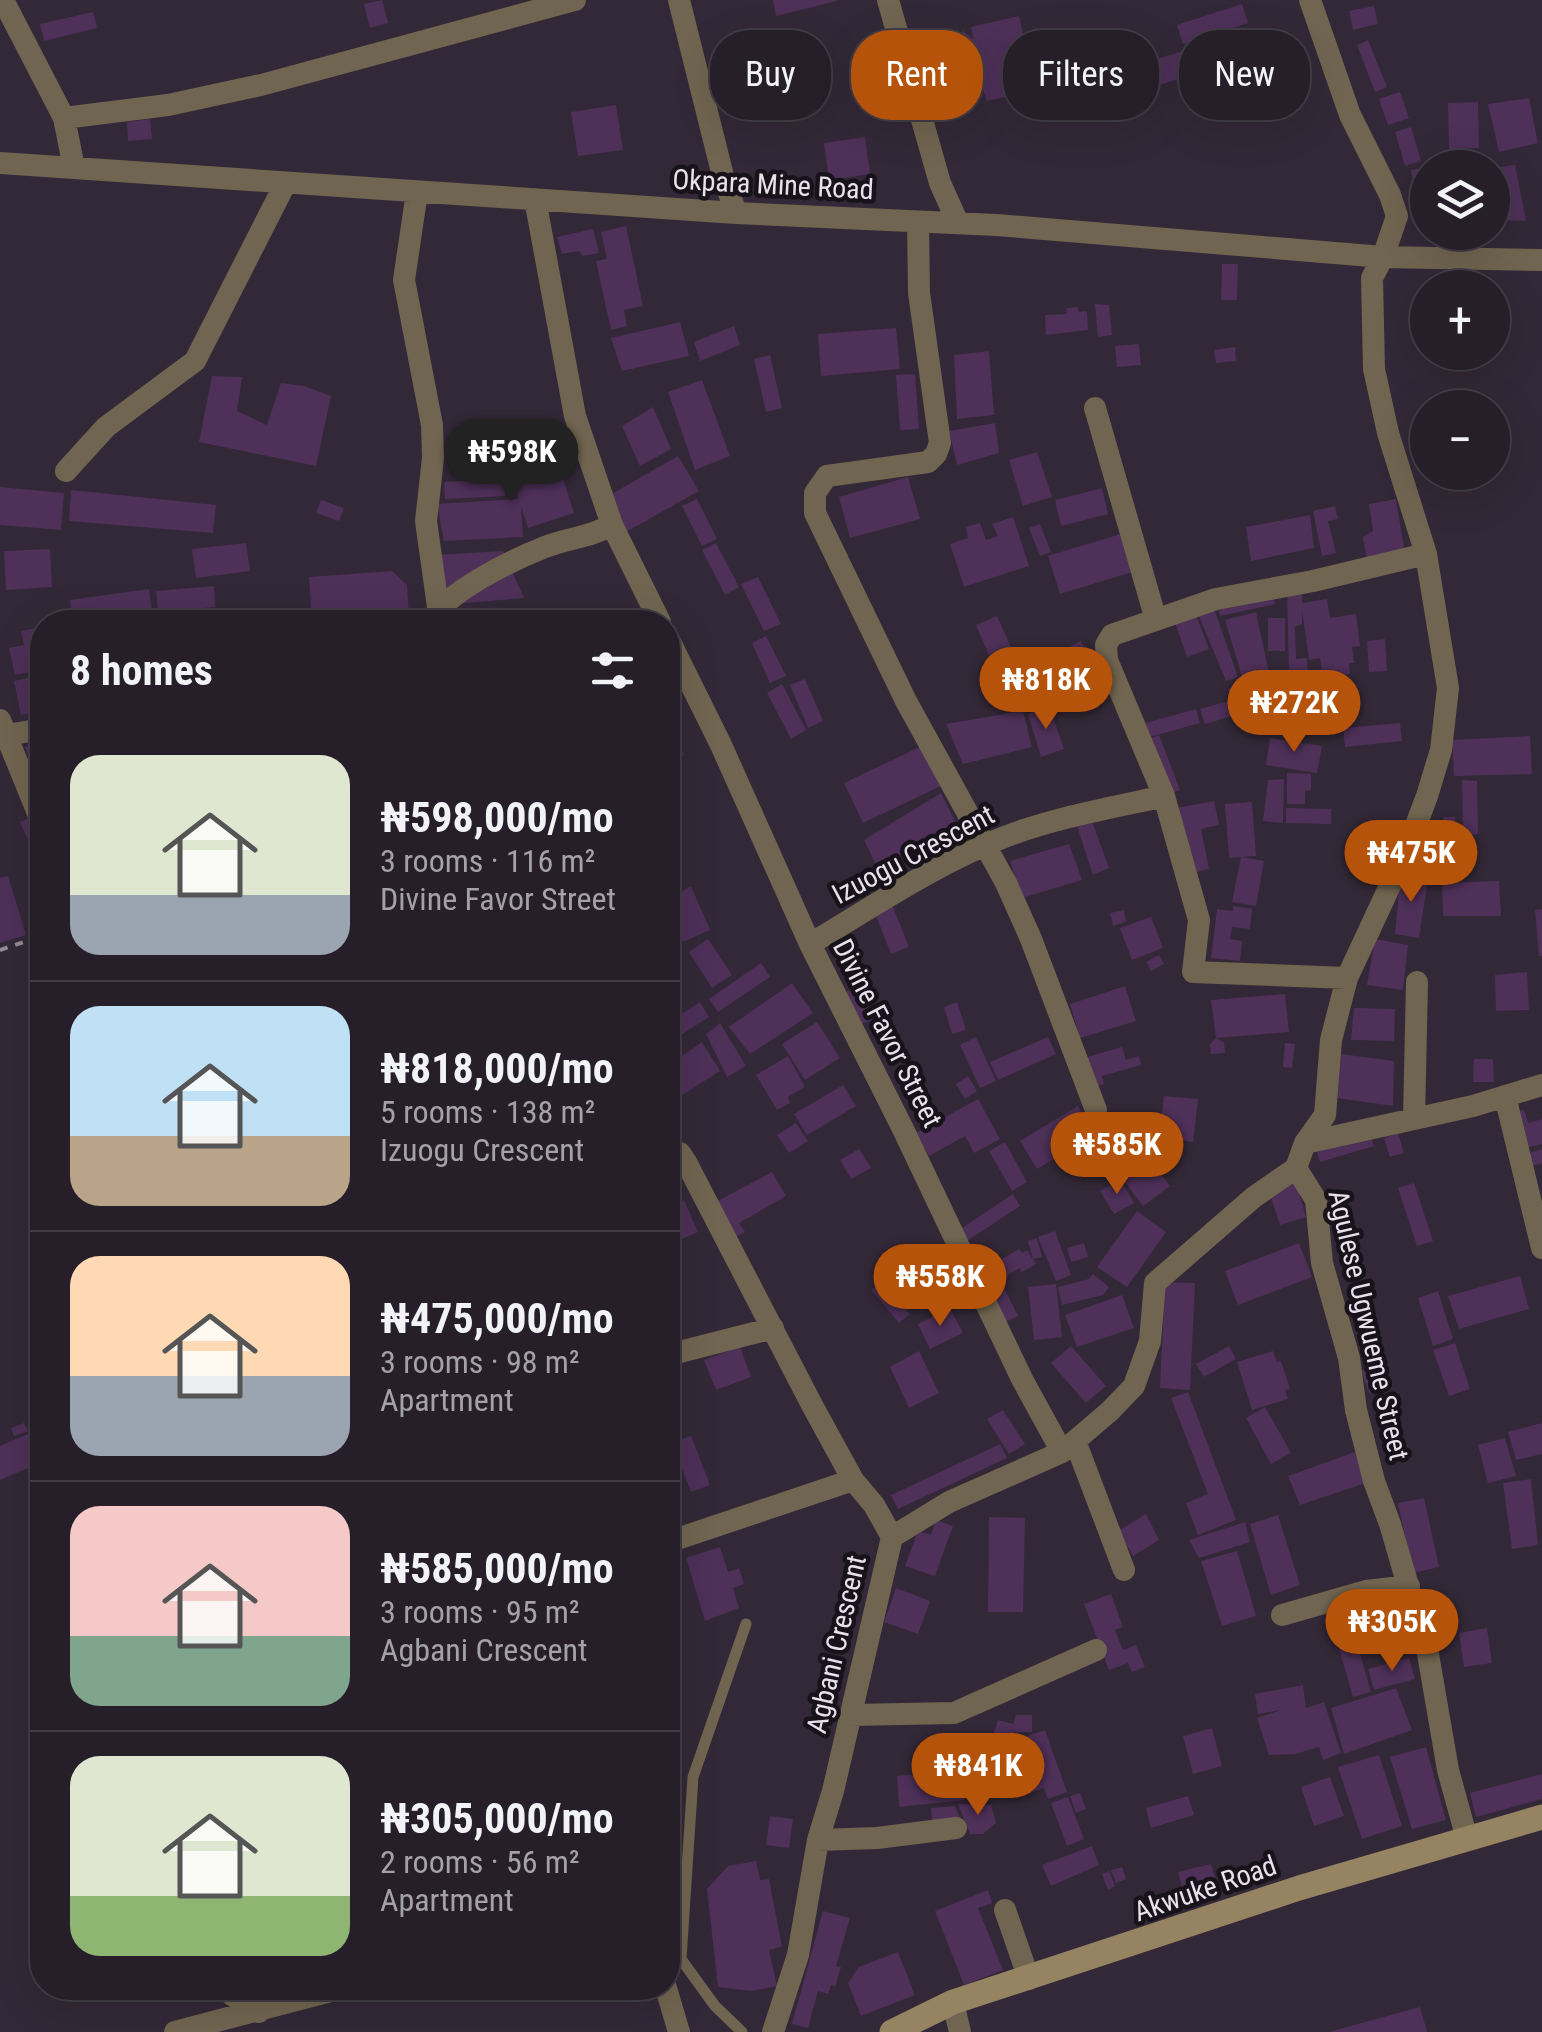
<!DOCTYPE html>
<html lang="en">
<head>
<meta charset="utf-8">
<style>
  :root { --surface:#261e29; --page:#322b35; --text:#f1f3f6; --muted:#a4a2a8; --line:#423c46; --accent:#b45309 }
  body { margin:0; font-family:"Roboto Condensed",sans-serif; background:var(--page); color:var(--text); height:100vh; display:flex; flex-direction:column; font-size:38px; white-space:nowrap }
  * { box-sizing:border-box; margin:0 }
  p { font-size:32px; color:var(--muted) }
  .icon { flex:none; width:55px; height:55px; fill:none; stroke:currentColor; stroke-width:2; stroke-linecap:round; stroke-linejoin:round }
  .map { position:relative; flex:1; overflow:hidden }
  .side { position:absolute; left:30px; top:610px; width:650px; height:1390px; display:flex; flex-direction:column; background:var(--surface); border-radius:40px; box-shadow:0 10px 40px #0002,0 0 0 2px var(--line) }
  .side>* { flex:none }
  .top-card { position:absolute; left:710px; top:30px; width:680px; height:90px; display:flex; gap:20px }
  .buttons { position:absolute; left:1410px; top:150px; display:grid; gap:20px }
  .buttons a { display:grid; place-items:center; width:100px; height:100px; border-radius:50%; background:var(--surface); box-shadow:0 10px 40px #0002,0 0 0 2px var(--line); font-size:50px }
  .price { position:absolute; translate:-50% -85px; padding:0 22px; border-radius:35px; background:var(--accent); color:#fff; font-size:32px; line-height:65px; filter:drop-shadow(0 2px 5px #0008) }
  .price::after { content:''; position:absolute; left:50%; top:60px; width:30px; height:22px; margin-left:-15px; background:inherit; clip-path:polygon(0 0,100% 0,50% 100%) }
  .price.current { background:#222; color:#fff }
  ul { padding:0; list-style:none }
  li { display:flex; align-items:center; gap:30px; height:250px; padding:0 40px }
  li+li { border-top:2px solid var(--line) }
  li span { display:grid; place-items:center; flex:none; width:280px; height:200px; border-radius:30px; color:#555 }
  li>.icon { margin-inline-start:auto }
  span .icon { width:120px; height:120px; fill:#fffc; stroke-width:1 }
  li b { font-size:42px }
  h2 { display:flex; justify-content:space-between; align-items:center; height:120px; padding:0 40px; font-size:42px }
  .tag { padding:0 35px; border-radius:40px; background:var(--surface); box-shadow:0 10px 40px #0002,0 0 0 2px var(--line); font-size:35px; line-height:90px }
  .tag.current { background:var(--accent); color:#fff }
  .map>svg:first-child { display:block }
  .building { fill:#4e3058 }
  .lines { fill:none; stroke-linecap:round; stroke-linejoin:round }
  .path { stroke:#938b97; stroke-width:4; stroke-dasharray:8 8; stroke-linecap:butt }
  .service { stroke:#706550; stroke-width:11 }
  .minor { stroke:#706550; stroke-width:22 }
  .secondary { stroke:#968362; stroke-width:25 }
  .labels { text-anchor:middle; stroke-width:9; stroke-linejoin:round; paint-order:stroke }
  .street-label { font-size:28px; fill:#e9e2ec; stroke:#18131a }
</style>
</head>
<body>
<div class="map">
<svg width="1542" height="2032" viewBox="0 0 1542 2032">
  <rect width="100%" height="100%" fill="#332837"/>
  <!-- building -->
  <path class="building" d="M382 0 388 23 370 28 364 4Z
    M773 0H837V1L776 16Z
    M1242 4 1248 23 1183 44 1177 25Z
    M1374 6 1378 24 1353 30 1349 11Z
    M93 12 97 28 44 41 40 24Z
    M1019 16 1035 90 987 101 962 30 973 39 971 27Z
    M1258 28 1262 54 1126 95 1118 71Z
    M1368 40 1387 87 1375 92 1357 45Z
    M1400 92 1409 118 1388 125 1379 99Z
    M1529 98 1538 143 1499 152 1488 104Z
    M1478 102 1479 148 1449 149 1448 103Z
    M616 105 623 150 578 156 571 112Z
    M150 119 152 139 128 141 127 122Z
    M1411 127 1421 161 1405 166 1395 132Z
    M865 137 870 174 829 180 824 143Z
    M1515 165 1526 221 1504 220 1493 168Z
    M1428 167V221L1420 223 1411 170Z
    M626 226 643 306 624 310 627 326 611 330 596 261 607 259 601 232Z
    M593 229 599 253 583 256 579 251 562 254 557 237Z
    M1222 264H1238L1237 300H1221Z
    M1095 304 1109 305 1112 335 1098 337Z
    M1078 307V312L1087 311 1088 330 1046 335 1045 315 1067 314 1066 308Z
    M680 322 689 356 622 371 611 338Z
    M734 326 740 345 700 361 694 342Z
    M896 328 900 369 821 376 818 334Z
    M1139 344 1141 365 1117 367 1115 346Z
    M1235 347 1236 361 1216 363 1214 350Z
    M989 351 994 415 957 419 954 355Z
    M770 355 782 408 766 412 754 359Z
    M915 374 919 429 900 430 896 375Z
    M212 376 242 377 237 411 267 425 281 383 304 386 331 396 316 466 199 442Z
    M702 380 730 456 695 470 668 392Z
    M653 407 671 449 640 466 622 426Z
    M995 423 999 453 957 465 949 431Z
    M553 448 574 513 528 528 521 507 523 537 444 541 437 504 518 499 510 473 515 461Z
    M1037 452 1052 497 1023 506 1009 460Z
    M678 456 699 491 626 532 608 496Z
    M908 477 920 519 850 538 839 497Z
    M504 479 505 496 445 499 444 482Z
    M0 487 64 493 61 530 0 525Z
    M1102 488 1108 514 1061 526 1055 500Z
    M71 490 216 505 213 533 69 521Z
    M697 499 717 539 702 546 682 506Z
    M1396 499 1405 554 1367 561 1363 537 1373 531 1369 504Z
    M321 500 344 508 339 521 316 513Z
    M1335 506 1338 519 1328 521 1336 553 1322 556 1313 511Z
    M1310 515 1314 548 1251 561 1246 527Z
    M1013 517 1029 566 964 587 950 544 968 538 966 527 980 523 986 540 998 536 992 524Z
    M1040 524 1051 552 1040 556 1029 528Z
    M1127 532 1139 570 1060 594 1048 556Z
    M246 543 250 571 196 578 192 549Z
    M716 543 739 587 725 595 702 550Z
    M50 549 52 587 6 590 4 551Z
    M503 551 524 598 442 605 435 555Z
    M392 571 407 585 409 617 328 621 311 608 309 577Z
    M758 577 781 624 764 631 741 584Z
    M214 586 215 607 158 612 156 591Z
    M1302 586V603L1327 599 1330 618 1356 614 1360 646 1352 647 1354 663H1349L1350 674 1323 678 1320 658 1309 660 1302 610V624L1295 627 1296 659 1307 658 1308 674H1289L1287 591Z
    M149 589 152 613 73 622 70 600Z
    M1272 592 1275 604 1220 616 1217 601Z
    M1212 603 1238 677 1226 681 1196 609Z
    M1194 610 1209 649 1187 657 1173 617Z
    M1256 612 1269 673 1243 680 1225 620Z
    M997 616 1018 663 996 672 976 625Z
    M215 617V622H174V619Z
    M1268 618H1285V651H1268Z
    M42 627V670L15 675 9 648 24 645 21 631Z
    M766 636 786 676 770 683 752 643Z
    M1385 639 1387 671 1369 672 1367 641Z
    M1081 641 1099 679 1076 690 1059 652Z
    M42 675V711L21 715 14 681Z
    M1316 675 1329 728 1297 735 1285 683Z
    M1067 677 1071 691 1036 701 1032 686Z
    M805 679 823 721 808 728 790 685Z
    M1253 680 1257 693 1251 695 1255 709 1205 724 1200 709 1232 700 1228 689Z
    M1339 682 1348 719 1333 724 1321 689Z
    M782 684 806 730 791 739 767 693Z
    M1049 706 1064 749 1041 757 1028 714Z
    M1196 709 1200 723 1146 738 1142 724Z
    M1023 711 1032 747 963 764 946 724Z
    M1400 723 1402 741 1345 747 1343 728Z
    M671 733 684 755 668 766V736Z
    M1159 735 1180 790 1165 795 1144 741Z
    M1530 736 1532 774 1454 776 1452 740Z
    M1270 738 1322 746 1317 773 1266 765Z
    M42 741V771L35 774 25 747Z
    M922 746 941 786 863 823 844 783Z
    M1287 773 1311 774V790L1305 791V804H1287Z
    M1284 779 1283 823 1263 821 1268 780Z
    M1462 780 1477 781 1478 834 1463 836Z
    M941 793 958 827 880 873 864 840Z
    M1214 801 1219 825 1201 829 1209 869 1193 873 1176 808Z
    M1252 802 1256 856 1229 858 1225 804Z
    M1286 808 1331 809V824L1286 823Z
    M1443 817H1455L1456 838 1445 839Z
    M29 818 42 849V857L37 860 20 822Z
    M1441 820V832L1427 834 1426 822Z
    M1092 821 1109 868 1093 875 1077 826Z
    M1069 844 1082 880 1022 898 1010 861Z
    M1241 857 1264 861 1256 906 1232 902Z
    M1401 872 1428 879 1419 938 1395 934Z
    M8 876 26 935 0 943V878Z
    M1499 881 1501 916H1443L1442 883Z
    M691 886 710 930 683 942 668 900Z
    M1233 906 1252 909 1250 929 1232 927 1230 939 1242 941 1240 961 1211 958 1217 909 1233 911Z
    M893 907 909 947 891 954 875 913Z
    M1542 909V956H1539L1535 910Z
    M1124 910 1126 922 1113 926 1110 913Z
    M1151 917 1163 948 1132 960 1120 928Z
    M708 939 732 975 712 988 689 952Z
    M1375 939 1408 945 1403 990 1367 985Z
    M1159 955 1164 964 1151 971 1146 962Z
    M761 963 770 977 718 1012 709 999Z
    M1527 972 1529 1010 1496 1011 1495 975Z
    M792 983 813 1013 750 1054 729 1027Z
    M1125 986 1136 1021 1080 1038 1070 1004Z
    M860 987 872 1020 852 1027 840 994Z
    M1285 994 1289 1032 1216 1038 1211 1000Z
    M700 1002 709 1017 668 1043V1023Z
    M957 1002 966 1030 952 1034 944 1007Z
    M1354 1008 1395 1009 1394 1041 1351 1040Z
    M817 1022 840 1058 805 1080 782 1044Z
    M720 1023 746 1066 727 1077 706 1034Z
    M976 1037 996 1081 980 1088 960 1045Z
    M1048 1037 1056 1054 998 1080 990 1062Z
    M1216 1038 1224 1043 1225 1053 1211 1054 1210 1044Z
    M702 1042 720 1071 676 1099 668 1086V1066Z
    M1285 1043 1295 1044 1292 1068 1283 1067Z
    M1122 1047 1126 1060 1139 1056 1141 1065 1102 1076 1104 1084 1092 1088 1084 1058Z
    M1341 1054 1394 1061 1393 1106 1337 1098Z
    M788 1056 805 1087 788 1097 790 1103 777 1110 756 1075Z
    M1474 1059H1493L1494 1082H1473Z
    M968 1076 977 1091 965 1099 956 1084Z
    M843 1085 856 1106 807 1135 794 1114Z
    M1164 1096 1198 1099 1193 1142 1159 1138Z
    M978 1099 1000 1139 974 1153 965 1136 929 1156 916 1133Z
    M1078 1106 1091 1128 1083 1133 1087 1139 1069 1149 1065 1146 1059 1149 1062 1154 1037 1169 1020 1141Z
    M1524 1110 1528 1123 1542 1119V1144L1526 1148 1517 1111Z
    M796 1123 808 1141 789 1153 777 1135Z
    M1398 1133 1404 1153 1390 1157 1384 1138Z
    M1370 1134 1374 1146 1320 1162 1316 1149Z
    M1005 1142 1027 1182 1012 1191 989 1151Z
    M859 1149 871 1168 851 1179 840 1160Z
    M1542 1149V1163L1526 1168 1522 1155Z
    M1143 1150 1170 1186 1143 1206 1116 1170Z
    M772 1172 786 1196 739 1223 745 1232 734 1238 714 1203Z
    M1120 1179 1134 1203 1114 1214 1100 1191Z
    M1295 1180 1306 1217 1280 1225 1268 1188Z
    M1414 1183 1433 1241 1417 1246 1398 1188Z
    M1013 1194 1020 1206 964 1243 956 1232Z
    M684 1200 698 1232 668 1245V1207Z
    M1137 1211 1166 1232 1127 1287 1097 1267Z
    M1055 1231 1071 1275 1056 1281 1038 1237Z
    M1037 1238 1042 1257 1033 1259 1028 1241Z
    M1351 1238 1356 1248 1342 1256 1337 1246Z
    M1084 1243 1088 1257 1071 1262 1067 1248Z
    M1299 1243 1312 1277 1238 1305 1225 1271Z
    M1019 1249 1022 1253 1027 1250 1036 1264 1022 1272 1020 1268 993 1284 984 1270Z
    M893 1272 901 1282 890 1291 910 1314 899 1323 871 1290Z
    M1093 1274 1109 1287 1103 1295 1062 1305 1058 1287 1089 1279Z
    M1520 1276 1529 1309 1459 1329 1448 1296Z
    M1165 1282 1195 1283 1190 1390 1160 1388Z
    M1056 1284 1062 1337 1034 1340 1028 1287Z
    M1004 1288 1018 1316 1006 1322 992 1294Z
    M1438 1291 1453 1339 1433 1346 1418 1298Z
    M1122 1295 1134 1328 1077 1347 1065 1315Z
    M950 1308 963 1333 930 1349 918 1324Z
    M1455 1343 1470 1389 1449 1396 1433 1350Z
    M1071 1346 1106 1386 1086 1403 1051 1363Z
    M1229 1346 1236 1359 1204 1377 1196 1364Z
    M740 1347 751 1377 716 1390 704 1360Z
    M919 1351 939 1393 909 1408 890 1367Z
    M1273 1351 1277 1362 1281 1361 1290 1389 1285 1390 1288 1399 1252 1410 1237 1362Z
    M1379 1365 1387 1386 1369 1393 1361 1371Z
    M1188 1392 1236 1520 1198 1535 1186 1503 1208 1494 1171 1398Z
    M1265 1407 1291 1453 1271 1464 1246 1418Z
    M1003 1410 1025 1444 1009 1454 987 1419Z
    M24 1423 28 1431 14 1436 11 1428Z
    M1542 1423V1454L1516 1460 1508 1432Z
    M42 1428V1462L0 1480V1446Z
    M691 1436 710 1485 691 1492 672 1443Z
    M1505 1438 1516 1476 1488 1483 1478 1445Z
    M1000 1444 1007 1458 898 1509 891 1495Z
    M1355 1452 1366 1483 1300 1505 1288 1476Z
    M1531 1479 1538 1545 1512 1549 1503 1483Z
    M1424 1498 1439 1567 1413 1573 1398 1503Z
    M1146 1514 1159 1540 1133 1556 1118 1531Z
    M1278 1515 1300 1585 1271 1595 1250 1524Z
    M989 1517 1025 1518 1023 1612H988Z
    M936 1520 953 1526 935 1576 905 1566 918 1531 931 1535Z
    M1245 1522 1250 1542 1199 1558 1189 1540Z
    M720 1547 728 1572 739 1568 744 1584 733 1588 739 1608 705 1621 686 1558Z
    M1237 1551 1256 1616 1222 1626 1201 1561Z
    M896 1588 930 1601 918 1634 884 1622Z
    M1111 1594 1123 1627 1115 1630 1123 1650 1136 1645 1145 1667 1132 1672 1128 1663 1109 1670 1084 1604Z
    M1348 1612 1371 1692 1353 1697 1330 1617Z
    M1487 1628 1492 1663 1464 1667 1459 1633Z
    M1409 1658 1415 1679 1374 1690 1368 1669Z
    M1303 1685 1306 1708 1324 1702 1341 1753 1323 1760 1319 1747 1295 1754 1269 1755 1257 1718 1281 1710 1258 1714 1255 1694Z
    M1396 1688 1412 1730 1344 1754 1331 1708Z
    M1016 1715H1032V1732H1015L994 1798 983 1794 985 1789 976 1786 998 1720 1013 1724Z
    M1212 1728 1222 1766 1193 1774 1183 1736Z
    M1045 1730 1067 1792 1048 1799 1044 1788 1029 1794 1016 1759 1022 1757 1016 1740Z
    M1426 1747 1446 1820 1412 1829 1390 1757Z
    M1379 1755 1402 1826 1362 1839 1338 1767Z
    M961 1770 964 1800 899 1807 897 1776Z
    M1542 1774V1799L1476 1817 1470 1793Z
    M1330 1777 1344 1816 1314 1826 1301 1787Z
    M1080 1793 1086 1809 1076 1813 1070 1796Z
    M1188 1796 1194 1815 1151 1828 1146 1808Z
    M1068 1797 1084 1839 1067 1846 1051 1803Z
    M958 1804 991 1805 996 1823 983 1834H970Z
    M955 1806 960 1818 932 1821 931 1808Z
    M770 1816 793 1819 789 1848 766 1845Z
    M1092 1846 1099 1865 1051 1886 1042 1865Z
    M756 1861 760 1880 769 1879 782 1947 769 1950 777 1986 752 1991 718 1987 707 1889 728 1866Z
    M1211 1864 1215 1878 1196 1883 1198 1891 1184 1894 1178 1872Z
    M1122 1867 1126 1879 1116 1883 1111 1870Z
    M1109 1871 1115 1886 1108 1890 1102 1874Z
    M988 1890 992 1903 978 1908 1003 1970 964 1985 935 1911Z
    M823 1911 850 1918 836 1966 841 1967 835 1987 831 1985 828 1994 818 1991 808 2028 792 2024Z
    M898 1952 915 1995 861 2016 848 1983 859 1967Z
    M1420 2007 1427 2032H1332V2031Z"/>
  <g class="lines">
    <!-- path -->
    <path class="path" d="M0 950 42 936"/>
    <!-- service -->
    <path class="service" d="M742 2032 715 2006 681 1959 693 1777 746 1624"/>
    <!-- minor -->
    <path class="minor" d="M3 0 64 118 74 168
      M679 0 723 176 736 213
      M888 0 940 183 958 223
      M1310 0 1350 115 1390 195 1397 216 1383 257 1372 278 1374 369 1388 433 1426 554 1448 688 1441 750 1427 796 1407 849 1347 978 1331 1040 1325 1115 1305 1143 1296 1168 1316 1200 1322 1263 1349 1358 1356 1410 1374 1481 1390 1524 1428 1654 1448 1770 1467 1839
      M64 118 168 105 261 85 575 0
      M0 163 736 213 996 225 1383 257 1542 260
      M417 192 404 280 432 425 433 458 426 521 438 607
      M535 199 575 416 612 525 660 622
      M918 222 919 293 940 443 936 454 928 462 827 476 815 493V513L906 701 1006 883 1031 939 1096 1110
      M1095 408 1156 620
      M66 471 106 427 195 361 285 184
      M430 622C446 592 512 560 545 547 570 537 586 539 612 525
      M668 638 721 745 810 944 903 1129 1022 1379 1062 1452
      M0 720 42 823
      M7 735 42 729
      M810 944C874 906 937 863 1007 836 1057 817 1112 808 1164 796
      M1347 978 1193 972 1199 920 1164 796 1107 660 1106 645 1112 635 1216 599 1313 581 1426 554
      M1505 1096 1542 1248
      M1414 1119 1417 982
      M1305 1143 1473 1106 1542 1085
      M668 1150 680 1153 686 1162 812 1405 853 1480 874 1505 892 1537
      M668 1355 773 1328
      M1075 1441 1124 1570
      M668 1542 853 1480
      M1282 1615 1366 1591 1409 1586
      M851 1715 954 1713 1096 1650
      M818 1840 877 1838 956 1828
      M1005 1910 1029 1979
      M230 1988 232 1995 259 2012
      M666 1988 679 2032
      M953 2002 960 2032
      M175 2032 342 1988
      M773 2032 798 1955 818 1840 833 1791 892 1537 949 1502 1062 1452 1110 1411 1134 1386 1150 1341 1155 1283 1254 1197 1296 1168"/>
    <!-- secondary -->
    <path class="secondary" d="M892 2032 953 2002 1299 1888 1542 1817"/>
  </g>
  <g class="labels">
    <!-- street labels -->
    <g class="street-label">
      <text transform="translate(773 184) rotate(3)" y="10">Okpara Mine Road</text>
      <text transform="translate(913 854) rotate(-28)" y="10">Izuogu Crescent</text>
      <text transform="translate(888 1033) rotate(63)" y="10">Divine Favor Street</text>
      <text transform="translate(1369 1325) rotate(77)" y="10">Agulese Ugwueme Street</text>
      <text transform="translate(836 1644) rotate(-77)" y="10">Agbani Crescent</text>
      <text transform="translate(1205 1888) rotate(-19)" y="10">Akwuke Road</text>
    </g>
  </g>
</svg>
<div class="buttons">
<a><svg class="icon" aria-label="layers" viewBox="0 0 24 24"><path d="M12 4l9 5-9 5-9-5zM3 14l9 5 9-5"/></svg></a>
<a>+</a>
<a>−</a>
</div>
<b class="price current" style="left:512px;top:504px">₦598K</b>
<b class="price" style="left:1046px;top:732px">₦818K</b>
<b class="price" style="left:1294px;top:755px">₦272K</b>
<b class="price" style="left:1411px;top:905px">₦475K</b>
<b class="price" style="left:1117px;top:1197px">₦585K</b>
<b class="price" style="left:940px;top:1329px">₦558K</b>
<b class="price" style="left:1392px;top:1674px">₦305K</b>
<b class="price" style="left:978px;top:1818px">₦841K</b>
<div class="top-card">
<a class="tag">Buy</a>
<a class="tag current">Rent</a>
<a class="tag">Filters</a>
<a class="tag">New</a>
</div>
<section class="side">
<h2>8 homes<svg class="icon" aria-label="filters" viewBox="0 0 24 24"><path d="M4 7h16M4 17h16"/><circle cx="9" cy="7" r="2"/><circle cx="15" cy="17" r="2"/></svg></h2>
<ul>
<li><span style="background:linear-gradient(#dfe7d0 70%,#9aa5b1 0)"><svg class="icon" aria-label="home" viewBox="0 0 24 24"><path d="M3 11l9-7 9 7M6 9v11h12V9"/></svg></span><div><b>₦598,000/mo</b><p>3 rooms · 116 m²</p><p>Divine Favor Street</p></div></li>
<li><span style="background:linear-gradient(#bfe0f5 65%,#b9a48a 0)"><svg class="icon" aria-label="home" viewBox="0 0 24 24"><path d="M3 11l9-7 9 7M6 9v11h12V9"/></svg></span><div><b>₦818,000/mo</b><p>5 rooms · 138 m²</p><p>Izuogu Crescent</p></div></li>
<li><span style="background:linear-gradient(#ffd9b3 60%,#9aa5b1 0)"><svg class="icon" aria-label="home" viewBox="0 0 24 24"><path d="M3 11l9-7 9 7M6 9v11h12V9"/></svg></span><div><b>₦475,000/mo</b><p>3 rooms · 98 m²</p><p>Apartment</p></div></li>
<li><span style="background:linear-gradient(#f6c9c9 65%,#7fa58c 0)"><svg class="icon" aria-label="home" viewBox="0 0 24 24"><path d="M3 11l9-7 9 7M6 9v11h12V9"/></svg></span><div><b>₦585,000/mo</b><p>3 rooms · 95 m²</p><p>Agbani Crescent</p></div></li>
<li><span style="background:linear-gradient(#dfe7d0 70%,#8fb573 0)"><svg class="icon" aria-label="home" viewBox="0 0 24 24"><path d="M3 11l9-7 9 7M6 9v11h12V9"/></svg></span><div><b>₦305,000/mo</b><p>2 rooms · 56 m²</p><p>Apartment</p></div></li>
</ul>
</section>
</div>
</body>
</html>
